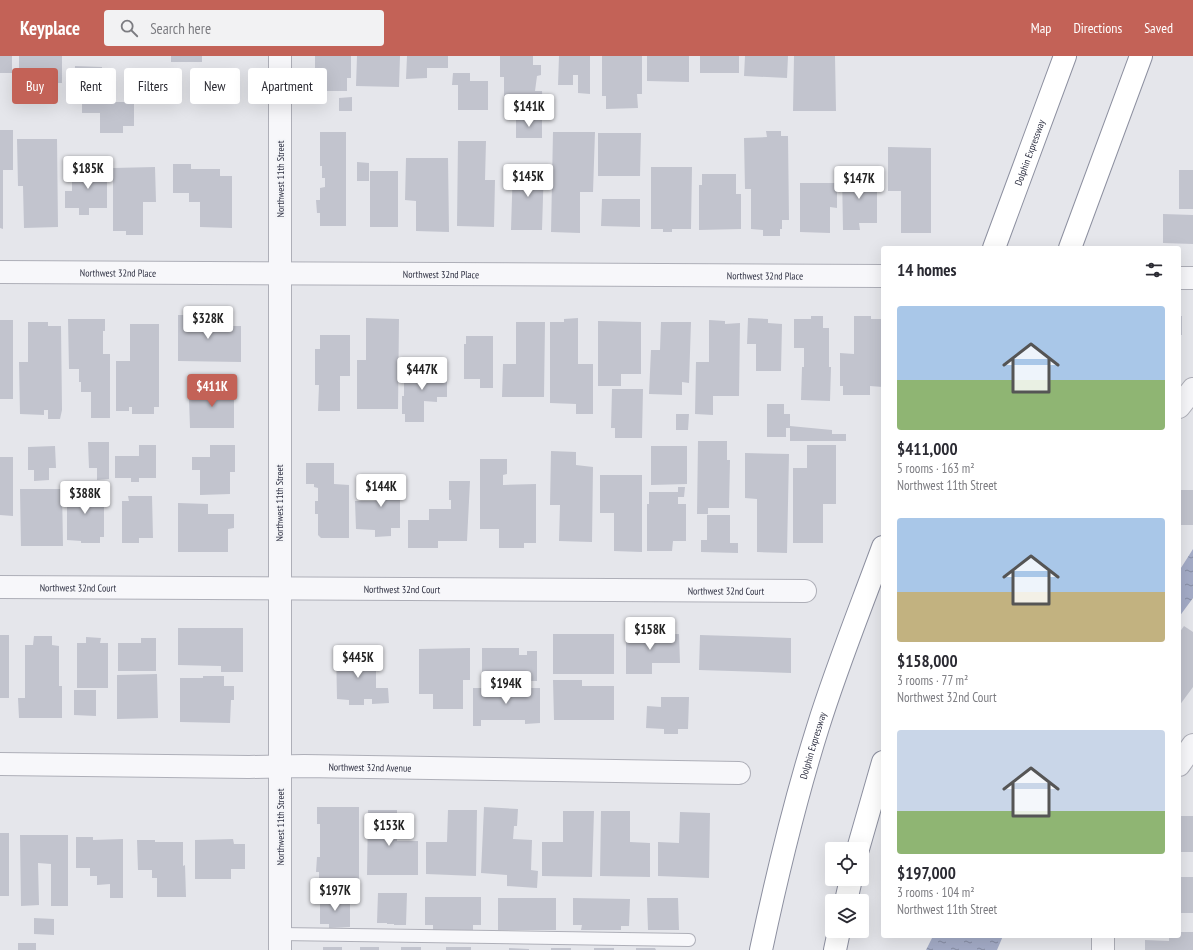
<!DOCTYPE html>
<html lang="en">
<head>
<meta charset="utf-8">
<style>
  :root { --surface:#fff; --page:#f2f2f3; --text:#2b2b33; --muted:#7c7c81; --accent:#c36257 }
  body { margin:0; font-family:"PT Sans Narrow",sans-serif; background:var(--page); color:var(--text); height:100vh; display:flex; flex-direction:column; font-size:15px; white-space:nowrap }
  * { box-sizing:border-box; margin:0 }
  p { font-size:13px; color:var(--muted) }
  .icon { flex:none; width:22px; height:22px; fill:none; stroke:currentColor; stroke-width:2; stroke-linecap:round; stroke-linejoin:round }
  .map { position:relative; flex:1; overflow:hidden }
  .drawer { position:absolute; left:881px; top:190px; width:300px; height:692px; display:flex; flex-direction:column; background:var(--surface); border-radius:4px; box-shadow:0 4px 16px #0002 }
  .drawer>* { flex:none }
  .guide { position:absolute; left:12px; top:12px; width:380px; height:36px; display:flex; gap:8px }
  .fabs { position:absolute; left:825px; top:786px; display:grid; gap:8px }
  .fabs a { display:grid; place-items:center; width:44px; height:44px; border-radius:4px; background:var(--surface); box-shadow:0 4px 16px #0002; font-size:20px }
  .price { position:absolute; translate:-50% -34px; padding:0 9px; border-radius:4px; background:#fff; color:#222; font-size:13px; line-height:26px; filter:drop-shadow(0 1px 2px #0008) }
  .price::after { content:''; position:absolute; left:50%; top:24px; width:12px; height:9px; margin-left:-6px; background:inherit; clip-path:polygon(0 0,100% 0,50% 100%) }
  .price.on { background:var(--accent); color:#fff }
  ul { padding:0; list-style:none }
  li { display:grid; align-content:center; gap:8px; height:212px; padding:0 16px }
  li span { display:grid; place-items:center; height:124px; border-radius:4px; color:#555 }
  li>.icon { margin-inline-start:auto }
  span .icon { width:72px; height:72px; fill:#fffc; stroke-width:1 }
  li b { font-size:17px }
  h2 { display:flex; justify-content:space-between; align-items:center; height:48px; padding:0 16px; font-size:17px }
  .tag { padding:0 14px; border-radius:4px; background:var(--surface); box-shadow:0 4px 16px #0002; font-size:14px; line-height:36px }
  .tag.on { background:var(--accent); color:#fff }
  header { display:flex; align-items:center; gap:24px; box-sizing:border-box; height:56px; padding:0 20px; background:var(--accent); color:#fff }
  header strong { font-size:19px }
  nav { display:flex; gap:22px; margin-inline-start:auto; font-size:14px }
  .search { width:280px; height:36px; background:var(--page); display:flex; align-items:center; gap:10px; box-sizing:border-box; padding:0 14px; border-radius:4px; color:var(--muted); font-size:15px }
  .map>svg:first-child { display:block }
  .water { fill:url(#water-ripples) }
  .building { fill:#c2c4ce }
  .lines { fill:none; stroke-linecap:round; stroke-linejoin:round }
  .service-casing { stroke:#aeafb8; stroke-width:14 }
  .minor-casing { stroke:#aeafb8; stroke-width:24 }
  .tertiary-casing { stroke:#aeafb8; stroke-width:24 }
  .motorway-casing { stroke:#8d90a0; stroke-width:24 }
  .service { stroke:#f7f7fa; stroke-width:12 }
  .minor { stroke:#f7f7fa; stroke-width:22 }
  .tertiary { stroke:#f7f7fa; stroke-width:22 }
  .motorway { stroke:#fff; stroke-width:22 }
  .labels { text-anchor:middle; stroke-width:4; stroke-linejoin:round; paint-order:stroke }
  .street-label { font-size:10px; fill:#2e3042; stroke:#f4f5f8 }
</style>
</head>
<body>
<header>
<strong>Keyplace</strong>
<div class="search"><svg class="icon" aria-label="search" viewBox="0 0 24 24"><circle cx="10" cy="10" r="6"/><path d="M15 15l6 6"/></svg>Search here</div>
<nav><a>Map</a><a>Directions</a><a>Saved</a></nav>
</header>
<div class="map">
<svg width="1193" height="894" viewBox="0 0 1193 894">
  <defs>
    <pattern id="water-ripples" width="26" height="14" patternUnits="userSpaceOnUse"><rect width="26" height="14" fill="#a4acc7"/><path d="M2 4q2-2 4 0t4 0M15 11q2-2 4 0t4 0" fill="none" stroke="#868ca3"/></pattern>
  </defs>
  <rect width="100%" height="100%" fill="#e5e6eb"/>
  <!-- water -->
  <path class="water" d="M1193 493V542L1179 561V515Z
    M933 880H1003L997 894H926Z"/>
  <!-- building -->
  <path class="building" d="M0 0H12V17H0Z
    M19 0H62V27H47V22H19Z
    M171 0H202V6H171Z
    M315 0H351V22H347V35H320V22H315Z
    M357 0H400L399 31 356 30Z
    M407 0H448V12H427V22L406 23Z
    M500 0H533V9H541V19L537 20 535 35H542L543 57 519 58V40H504V21H500Z
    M559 0H590V38L578 37V19H573V29H558Z
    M602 0H642V38H637L638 52 606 53V40H602Z
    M647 0H689V26L647 25Z
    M700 0H739V17H700Z
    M745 0H788L787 22 744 20Z
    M794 0H835L836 55H793Z
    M75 10 102 11V30H74V28H66L67 13H75Z
    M453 17H470V25H488V54H458V29H452Z
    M352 41V55H339V42Z
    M82 46H134V70H123V77H100V57H82Z
    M516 62H542V82H516Z
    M0 74H13V114H3V173L0 172Z
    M766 75H781V80H788L789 164H782V173H780V180H763V174L751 173V133H745L744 82 767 81Z
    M320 76H346V170H320V157H317L316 144H320V132L325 131V122H322V110H320Z
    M553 76H595L593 136H580V177L551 176Z
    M598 77H641L640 120H598Z
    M17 83H57L58 171 24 172 23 130H18Z
    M458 85H486L485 124H495L494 171 457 170Z
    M888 91 931 92V177H901V135H888Z
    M406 102H448L449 176 416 175V145L405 144Z
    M357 106 369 107V125H357Z
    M173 108H191V113H220V120H232V172L200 171V146H189V137H173Z
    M89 109H107V152H89V159H79V152H65V135H72V114H89Z
    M513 109H544L542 174H511Z
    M155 111 156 146H143V179H126V175H113V112Z
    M651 111H692L691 173H672V176H663V173H651Z
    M1179 114H1193V153H1179Z
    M370 115H398V171H370Z
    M871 116 877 125V167H859L860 174H843L842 117Z
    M702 118H736V138H741V173L699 174V129H702Z
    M800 127H837V152L830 151V177L800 176Z
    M602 143H640V171L601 170Z
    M1163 158 1193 159V188L1163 187Z
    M178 259H216V270H241V306L178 305Z
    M811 260H823V272H829V311H831L830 345 801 344 802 311H804V292H794V263H811Z
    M854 260H871V263H883V331L870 330V339H843V330H840V297L854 298Z
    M1179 260H1182V279H1179Z
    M366 262 399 263 398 353H357V304H366Z
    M578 262V308H593V358H576V348L550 347V266H564V263Z
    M748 262 768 263V267L782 268 781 315H756V288H747Z
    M68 263H105V275H103V298H110V362H91V336H81V326H79V313H69Z
    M0 264H13V343H0Z
    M709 264 725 265V268L740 267 739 340H713V359L695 358 696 306H709Z
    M598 265 641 266V318H621V330H598Z
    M28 266H48V270H61L62 354 60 363H48V354H44V359L20 358 19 306H28Z
    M516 266H545L544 341H502L503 308H516Z
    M661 266H691L689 327 682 326V339L649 338 651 294H660Z
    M130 268H159V351H154V358H132V351H129V355H116V305H130Z
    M320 279H350V320H340V355H318L319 329H315V293H320Z
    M466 280H493V332H480V323H464V288H466Z
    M404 313H447V341H437V346L424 345V366H405V358H402V340H404Z
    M195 331H229L230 342H234V372H190L189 343H195Z
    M612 333H643L642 382H615V372H611Z
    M767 348H784V358H790V370L832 374V378H846V385H790V372H786V381H767Z
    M676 358H689L688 374H676Z
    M698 385H727V404H730L729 452H708V458H697Z
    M88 386H109V423L97 424V412H89Z
    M139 389H156V422H139V426H131V422H115V400H139Z
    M210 389H235V416H230V438L200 439V414H192V401H210Z
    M807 389H836V448H823V487H793V412H807Z
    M55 390 56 412H49V424L34 425V414H28V391Z
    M651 390H687V428L651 429Z
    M551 395 576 396V409L593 411 592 486 559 485 560 449H550Z
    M745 397 789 398 787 497 757 496V443L745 442Z
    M0 401H13V460L0 459Z
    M480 403H507V418L503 419V429L536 428V487H524V492H499V473H480Z
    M306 407H334V428L349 429V482H321L318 479V458H315V445H318V432L314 431V428H306Z
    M376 419H398V437H400V472H391V480L375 481V474L356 473 355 445H380V439H376Z
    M600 419H642V496L614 495V457H600Z
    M449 425H470L467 485H438V492H408V464H429V453H451V444H449Z
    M67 428H85V438H104V481H100V487H81V485L67 484Z
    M678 431H685L684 441H678V448H686V485H673L672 495H647V448H649V436H678Z
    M20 433H62L63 490H21Z
    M1179 434H1193V469H1179Z
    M128 440H152L153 482H139V487H122V445H129Z
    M178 447 208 448V458H234V472L228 473V496H178Z
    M707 459H730V487H738V497L701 496V484H707Z
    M1184 570 1193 576V631L1179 650V577Z
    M178 572H243V616H221V610L178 609Z
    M638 575H652V578H679L680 607H652V618H626V577H638Z
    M553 578H614V618H553Z
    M0 579H9V642H0Z
    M700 579 791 582V617L699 614Z
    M34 580H52V589L59 590V630H62V662H19L18 642H25V589H33Z
    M86 581 101 582 100 587H108V632H77V587H86Z
    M141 582H156V615H118V587H141Z
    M336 592H357V602H376V632H388L389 647 372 648V643H364V649H349V644L337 643Z
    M470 592V624H463V653H433V638H419V593Z
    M482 592H519V599H527V595H537V625H526V627H482Z
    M157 618 158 662 117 663V619Z
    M203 620H224V630H234V644H231L230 667 180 666V622H203Z
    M553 624H582V630H614V664H554Z
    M473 632H540V667L525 668V664H481V670H473Z
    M74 634H96V660L74 659Z
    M661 641H689L688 673H678V678H664V673L646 672 647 650 661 651Z
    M317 751H359V828H319V816H316L317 801H320V768H317Z
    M484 751 518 753 517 770H514L513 783 532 784 531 814 538 815 537 832 507 830V819L481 817Z
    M368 754H397V785H418V819H367Z
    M448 754H477L476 820 426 818V786H447Z
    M563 755H594L592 821 542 820V786H563Z
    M601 755H630V786L650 787V821L600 820Z
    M680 756 710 757 709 822 658 820V786L679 787Z
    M1179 760H1193V796H1179Z
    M0 777H9V840H0Z
    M20 779H68V850H51V808L38 807 39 849 21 850Z
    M76 781H93V784L123 783V842H110V828L97 829V820H90V812H76Z
    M233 783 234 788H245V813H231V823H195V784Z
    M137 784H155V786H183V810L185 809 186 841H157V822H152V814H138Z
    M1179 821H1193V857H1179Z
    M378 837H407L406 869H394V868H387V867H377Z
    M320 841H350V871L329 872V868H320Z
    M425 841H481V869H473V874H433V869H425Z
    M498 842H556V874H498Z
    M573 842 630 843 629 870H621V874H581L582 869H573Z
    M647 842H678L679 874H648Z
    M34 862 54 863V879L34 878Z
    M1179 876H1193V894H1145V884L1169 885V880H1179Z
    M18 887H36V894H18Z
    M323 891H342V894H323Z
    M360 891H379V894H360Z
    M401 891H421V894H401Z
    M446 891H471V894H446Z
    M509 892 529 893V894H509Z
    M551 892H571V894H551Z
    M594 892H614V894H594Z
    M636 892H655L656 894H636Z"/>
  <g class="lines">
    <defs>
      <path id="service" d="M280 878 689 884"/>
      <g id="minor">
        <path id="s1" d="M0 216 883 220"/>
        <path d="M1179 222H1193"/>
        <path d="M1179 351 1193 333"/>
        <path id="s2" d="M0 531 805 535"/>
        <path id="s3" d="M0 708 249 711 304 710 739 717"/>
        <path d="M1179 709 1193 689"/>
        <path d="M1103 880V894"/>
      </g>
      <path id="tertiary" d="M280 894V0"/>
      <g id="motorway">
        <path id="s4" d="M994 192 1065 0"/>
        <path d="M1070 192 1141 0"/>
        <path d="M858 793 883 706"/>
        <path d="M846 845 851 823"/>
        <path id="s5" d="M761 894C777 819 795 744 818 671 837 610 861 551 883 491"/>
        <path d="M835 894 839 875"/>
      </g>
    </defs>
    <!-- service casing -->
    <use href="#service" class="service-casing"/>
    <!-- minor casing -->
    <use href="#minor" class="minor-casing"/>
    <!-- tertiary casing -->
    <use href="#tertiary" class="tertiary-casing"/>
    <!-- motorway casing -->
    <use href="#motorway" class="motorway-casing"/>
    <!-- service -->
    <use href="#service" class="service"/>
    <!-- minor -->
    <use href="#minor" class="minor"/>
    <!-- tertiary -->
    <use href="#tertiary" class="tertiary"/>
    <!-- motorway -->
    <use href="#motorway" class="motorway"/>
  </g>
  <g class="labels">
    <!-- street labels -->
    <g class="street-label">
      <text dy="4" stroke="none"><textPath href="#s4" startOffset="102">Dolphin Expressway</textPath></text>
      <text transform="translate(280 123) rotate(-90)" y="4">Northwest 11th Street</text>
      <text dy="4" stroke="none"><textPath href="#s1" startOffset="118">Northwest 32nd Place</textPath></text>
      <text dy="4" stroke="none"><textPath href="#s1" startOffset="441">Northwest 32nd Place</textPath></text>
      <text dy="4" stroke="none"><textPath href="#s1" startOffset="765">Northwest 32nd Place</textPath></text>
      <text transform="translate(279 447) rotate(-90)" y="4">Northwest 11th Street</text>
      <text dy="4" stroke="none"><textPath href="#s2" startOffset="78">Northwest 32nd Court</textPath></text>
      <text dy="4" stroke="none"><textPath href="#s2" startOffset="402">Northwest 32nd Court</textPath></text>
      <text dy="4" stroke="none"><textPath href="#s2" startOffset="726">Northwest 32nd Court</textPath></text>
      <text dy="4" stroke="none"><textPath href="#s5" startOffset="211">Dolphin Expressway</textPath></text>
      <text dy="4" stroke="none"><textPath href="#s3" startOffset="370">Northwest 32nd Avenue</textPath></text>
      <text transform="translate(280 771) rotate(-90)" y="4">Northwest 11th Street</text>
    </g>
  </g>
</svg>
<div class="fabs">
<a><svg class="icon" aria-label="locate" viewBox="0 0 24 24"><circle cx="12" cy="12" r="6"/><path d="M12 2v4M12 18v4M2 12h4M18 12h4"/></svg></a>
<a><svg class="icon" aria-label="layers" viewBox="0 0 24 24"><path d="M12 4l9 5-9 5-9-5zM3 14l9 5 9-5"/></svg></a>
</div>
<b class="price" style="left:529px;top:72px">$141K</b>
<b class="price" style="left:88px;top:134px">$185K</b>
<b class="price" style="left:528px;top:142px">$145K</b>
<b class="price" style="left:859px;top:144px">$147K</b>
<b class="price" style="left:208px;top:284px">$328K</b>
<b class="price" style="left:422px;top:335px">$447K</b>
<b class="price on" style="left:212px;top:352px">$411K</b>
<b class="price" style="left:381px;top:452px">$144K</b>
<b class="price" style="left:85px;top:459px">$388K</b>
<b class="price" style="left:650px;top:595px">$158K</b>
<b class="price" style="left:358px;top:623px">$445K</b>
<b class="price" style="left:506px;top:649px">$194K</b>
<b class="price" style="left:389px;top:791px">$153K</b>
<b class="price" style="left:335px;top:856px">$197K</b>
<div class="guide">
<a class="tag on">Buy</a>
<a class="tag">Rent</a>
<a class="tag">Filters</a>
<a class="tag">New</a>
<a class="tag">Apartment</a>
</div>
<section class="drawer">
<h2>14 homes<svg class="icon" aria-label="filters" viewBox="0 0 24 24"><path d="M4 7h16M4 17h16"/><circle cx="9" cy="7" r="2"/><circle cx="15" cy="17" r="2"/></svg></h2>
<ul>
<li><span style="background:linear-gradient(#a9c7e8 60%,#8fb573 0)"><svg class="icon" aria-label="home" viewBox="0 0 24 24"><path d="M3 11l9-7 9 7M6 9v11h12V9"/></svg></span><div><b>$411,000</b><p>5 rooms · 163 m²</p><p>Northwest 11th Street</p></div></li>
<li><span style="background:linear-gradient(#a9c7e8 60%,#c2b280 0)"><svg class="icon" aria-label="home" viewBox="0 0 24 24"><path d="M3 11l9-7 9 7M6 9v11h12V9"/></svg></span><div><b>$158,000</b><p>3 rooms · 77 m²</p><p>Northwest 32nd Court</p></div></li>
<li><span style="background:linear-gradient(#c9d6e8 65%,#8fb573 0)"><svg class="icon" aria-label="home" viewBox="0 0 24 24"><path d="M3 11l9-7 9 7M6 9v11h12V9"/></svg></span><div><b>$197,000</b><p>3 rooms · 104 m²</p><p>Northwest 11th Street</p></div></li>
</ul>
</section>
</div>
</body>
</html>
